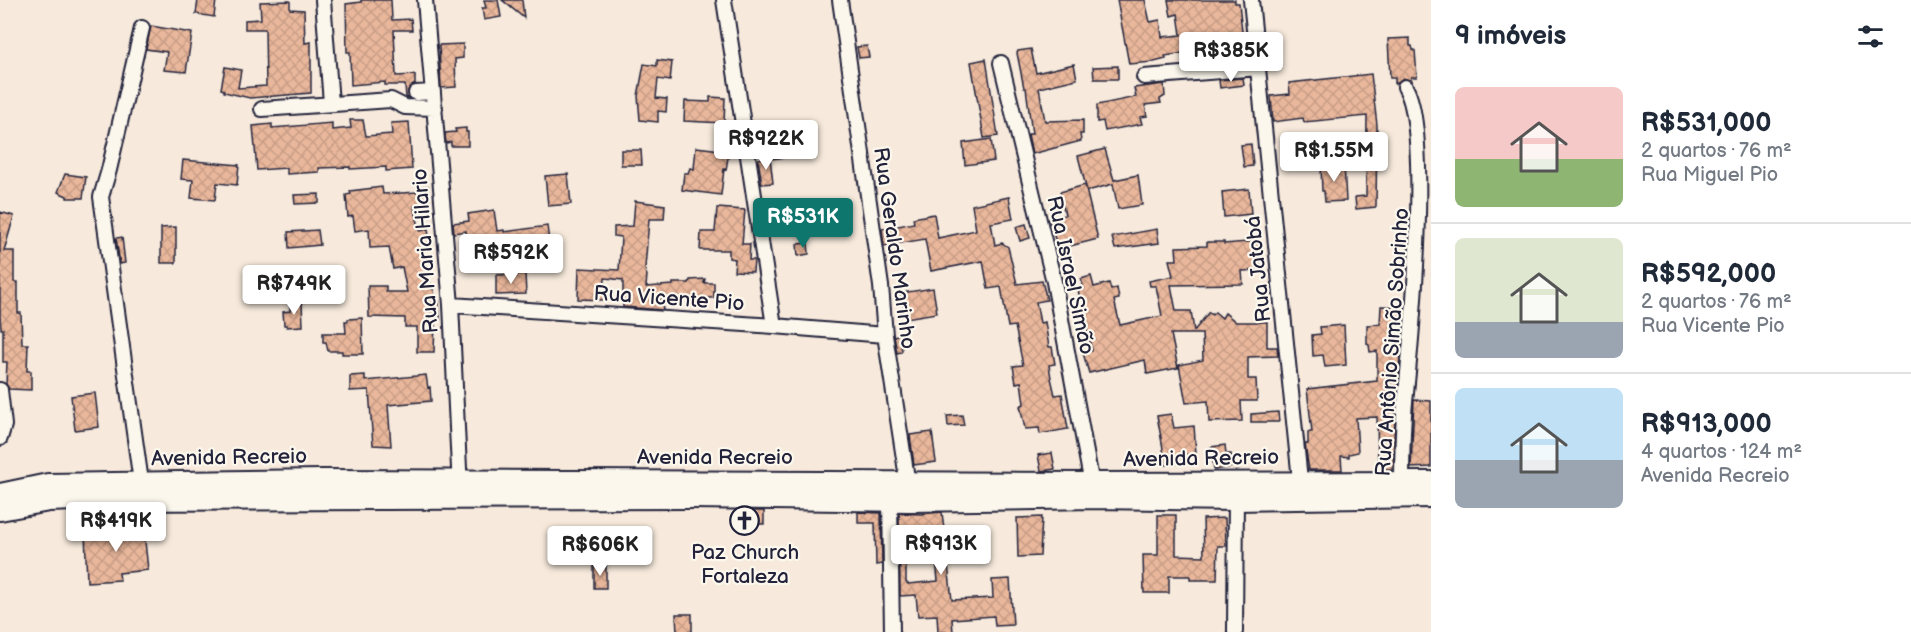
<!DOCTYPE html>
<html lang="pt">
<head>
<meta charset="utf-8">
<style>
  :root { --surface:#fff; --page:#f6f6f7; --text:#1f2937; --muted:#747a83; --line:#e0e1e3; --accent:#0f766e }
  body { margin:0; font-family:"Balsamiq Sans",sans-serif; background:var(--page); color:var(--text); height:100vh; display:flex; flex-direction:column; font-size:22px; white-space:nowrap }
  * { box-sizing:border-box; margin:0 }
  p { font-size:20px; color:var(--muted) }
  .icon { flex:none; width:33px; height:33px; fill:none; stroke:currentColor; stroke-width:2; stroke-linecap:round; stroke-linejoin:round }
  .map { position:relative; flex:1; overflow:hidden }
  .panel { display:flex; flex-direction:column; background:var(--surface); width:480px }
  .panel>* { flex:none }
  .price { position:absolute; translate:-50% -51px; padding:0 14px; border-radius:6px; background:#fff; color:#222; font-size:20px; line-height:39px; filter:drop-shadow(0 2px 3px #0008) }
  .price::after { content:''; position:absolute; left:50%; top:36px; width:18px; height:14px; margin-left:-9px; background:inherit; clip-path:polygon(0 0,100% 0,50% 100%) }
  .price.on { background:var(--accent); color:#fff }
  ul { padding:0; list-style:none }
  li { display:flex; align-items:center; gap:18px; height:150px; padding:0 24px }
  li+li { border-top:2px solid var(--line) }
  li span { display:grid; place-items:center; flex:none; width:168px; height:120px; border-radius:9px; color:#555 }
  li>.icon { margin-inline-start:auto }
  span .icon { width:72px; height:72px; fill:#fffc; stroke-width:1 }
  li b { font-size:26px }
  h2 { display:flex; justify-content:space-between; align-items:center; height:72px; padding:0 24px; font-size:26px }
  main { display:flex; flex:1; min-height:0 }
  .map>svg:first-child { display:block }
  .building { fill:url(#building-cross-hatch); stroke:#22223b; stroke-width:1.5; fill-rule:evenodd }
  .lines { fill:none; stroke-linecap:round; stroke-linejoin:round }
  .minor-casing { stroke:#22223b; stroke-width:18 }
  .secondary-casing { stroke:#22223b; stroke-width:24 }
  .minor { stroke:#fbf7ec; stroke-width:14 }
  .secondary { stroke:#fbf7ec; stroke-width:20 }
  .labels { text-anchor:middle; stroke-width:4.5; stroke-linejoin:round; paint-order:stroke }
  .street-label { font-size:21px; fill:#22223b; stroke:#fbf7ec }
  .poi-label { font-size:21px; fill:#22223b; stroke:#fbf7ec }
</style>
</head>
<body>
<main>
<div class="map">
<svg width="1431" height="632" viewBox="0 0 1431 632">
  <defs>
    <pattern id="building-cross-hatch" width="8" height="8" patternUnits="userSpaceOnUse" patternTransform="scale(1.5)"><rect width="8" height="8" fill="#e9b79b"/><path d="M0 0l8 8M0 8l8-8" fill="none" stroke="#c89d86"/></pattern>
  </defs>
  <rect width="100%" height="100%" fill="#f7eadc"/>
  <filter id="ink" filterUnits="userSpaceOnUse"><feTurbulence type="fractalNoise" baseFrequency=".0167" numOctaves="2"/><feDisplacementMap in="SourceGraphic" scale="12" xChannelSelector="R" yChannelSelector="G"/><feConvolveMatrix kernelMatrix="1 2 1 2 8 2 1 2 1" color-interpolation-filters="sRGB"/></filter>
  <g filter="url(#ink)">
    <!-- building -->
    <path class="building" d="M198 0H216L214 17 196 14Z
      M361 0H391L392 20 411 19 412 30H394L396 76 415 75V84L408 90 409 98 406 97 405 85H385V82L351 85 350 52H347L346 4 361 2Z
      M484 0H498L501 17 484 20 482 8H486Z
      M502 0H522L524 18Z
      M1117 0H1145L1150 22 1160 20 1162 37 1181 35 1178 14 1171 16 1168 0H1235V3H1239L1245 60 1215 62 1214 55 1202 56V50L1165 56 1166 59 1154 62 1129 64Z
      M290 1V9L304 10 305 43 311 42V93L250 98 224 92V90L221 89 225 67 241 70 238 88 266 86 265 29H245V20L261 19 260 2Z
      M151 26 192 33 186 72 164 70 167 52 146 49Z
      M1410 38V46H1412L1413 50H1415L1417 77H1411L1412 81 1403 78 1395 84V78H1390L1388 39Z
      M463 44V58L455 59 456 87 441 88 439 45Z
      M867 46 869 57 859 58 857 47Z
      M1031 49 1036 73 1074 64 1077 79 1039 88 1045 121 1083 120V134H1080L1081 141 1032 154 1028 134H1032L1026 88H1024L1017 53 1018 51Z
      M986 59 998 136 984 138 971 62Z
      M657 60 672 62 670 81 658 79 656 98 667 99 666 112 658 111V122L640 120 638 96 644 64 657 66Z
      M1118 66V79H1094L1093 67Z
      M1371 74 1377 125 1376 207 1356 209 1355 197 1366 196 1367 116 1304 122 1303 118 1273 122 1271 96 1290 94 1289 83Z
      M1243 78 1244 85 1220 88 1219 80Z
      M1164 84 1165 96 1160 99 1161 103 1145 105 1147 116 1140 117 1142 124 1105 131 1103 121 1097 122V105L1136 97 1134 88Z
      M710 97 725 98 724 123 684 121 685 101 710 102Z
      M350 120H363L366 136 392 134 391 123 409 122 412 169 386 171V167L350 169V167L319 168V172L287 174V168L257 170 253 126 272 124V128L332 123V130L351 128Z
      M466 128V132H468V146H451V142L446 143 445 133 456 132 455 129Z
      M803 128 806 155 770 159 767 132Z
      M991 139 994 161 965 165 963 143Z
      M1251 144 1253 166 1244 167 1241 145Z
      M696 147 729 151 726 170 724 169 721 195 682 190 684 173H688L690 168 694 169Z
      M1105 149 1114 180 1138 175 1142 205 1118 209 1113 184 1087 191 1078 156Z
      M621 150H641L642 165H621Z
      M770 157 773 183 762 184 758 159Z
      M183 160 239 165 237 185 217 183 215 200 191 198 193 180 181 179Z
      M1344 164 1346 201 1325 202 1324 191H1322L1321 166Z
      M65 174 86 177 83 198H67V196L58 192Z
      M568 174 571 204 548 206 545 176Z
      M1085 185 1098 239 1058 249 1049 219 1065 215 1060 192Z
      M428 186 430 216H421L420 205 414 206 420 231 428 229 430 243 423 245 425 262 432 289 434 288 435 301H439L440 320H435L434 352H417V327H405V318L369 317 368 286H386V292H407L402 267 393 269 389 247 370 248 369 229 355 231 353 216 348 217 346 195 351 194 350 191 382 187 383 194 419 192V187Z
      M1249 189 1251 214 1224 217 1222 192Z
      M319 194V203L295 204 294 195Z
      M1009 197 1013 219 991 223 995 245 1002 243 1008 247 1017 284 1042 281 1047 300 1036 302 1040 323 1045 322 1049 347H1052L1055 364 1049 365 1051 378 1055 395 1062 394 1068 429 1040 434 1039 428 1025 429 1020 406 1024 404 1021 382 1016 383 1013 366 1023 365 1015 326 1008 327 1001 287 988 289 983 261 931 271 925 239 884 246 882 229 914 223 913 218 934 214 938 238 976 230 972 205Z
      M635 201 665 205 664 219H649L645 268 646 274 647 275 646 287 673 285V283H689L690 280 705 279 704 283H714V298L661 297 663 310 623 307V280L605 278 604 300 578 299 579 268 619 270 621 237 614 236V227L633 226Z
      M816 204 817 214 808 216 806 206Z
      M717 208 745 210 742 244H750L749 260H754L753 272 734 271 735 259 729 258V250H700L701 232H715Z
      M494 210 497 231 504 230V232L547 226 549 241 519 245 520 254 496 257 497 263 475 265 474 251 469 252 466 231 454 233 453 223 469 221 468 214Z
      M0 212 14 216 4 251H14V282H18V313H21L22 344H28L27 371H31V390L9 389 6 384 7 362H3V329H1L0 316Z
      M1026 224 1030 238 1020 241 1016 227Z
      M176 227V263H161V228Z
      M1157 229 1159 243 1115 249 1112 237Z
      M318 230 320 245 289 248 288 232Z
      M122 237 125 263 120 264 116 238Z
      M1259 241 1262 257H1259L1260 270 1242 271 1243 284 1171 285 1176 311H1191L1194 331 1209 312 1212 315 1215 312 1222 318 1225 313 1236 322H1267V347H1277L1278 356 1248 357V379H1256L1257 401H1241L1242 421 1209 422 1208 401 1186 403 1179 365 1203 360 1202 334H1171L1178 368 1147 374 1145 360 1089 373 1083 353 1092 351 1078 290 1084 289 1081 279 1091 276 1094 287 1109 283 1111 290 1117 288 1119 299 1114 300 1120 325 1162 316 1156 286H1150L1149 281 1173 276 1169 260H1177L1176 247 1207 246V242H1224V244Z
      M808 243 809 254 798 256 797 244Z
      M525 274 526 294 496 295V275Z
      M933 288 937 313 906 318 901 293Z
      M302 303 303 326 287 327V325H284L283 312 290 311V304Z
      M1381 306 1404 307 1395 417 1393 469H1378L1377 417 1356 418 1358 452 1349 454V457L1341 456 1342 470H1309L1305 444H1308V432H1312L1307 389 1377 381V351L1370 352 1369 345 1367 344V325L1380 324Z
      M362 318 363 354H342V351H328L326 342H323V333H346L345 321H348V319Z
      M1344 325 1346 365 1325 367 1323 355 1313 356 1312 335 1321 334 1320 327Z
      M899 334 902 350 901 352 897 353 894 336Z
      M365 375V381L426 375 428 388 430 387 431 401 388 405 391 446 373 445 369 390 350 391V376Z
      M95 393 99 427 75 430 71 396Z
      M1414 400 1431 401V467L1411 468Z
      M1278 412 1279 422H1251V414Z
      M1171 414 1174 428 1194 426 1196 454 1179 455 1180 463 1166 465 1157 416Z
      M962 415 964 425 948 426 947 416Z
      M932 432 936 462 914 465 910 435Z
      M1225 445 1226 454H1231L1233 467 1214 470 1211 447Z
      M1052 453 1055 469 1041 471 1038 455Z
      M736 511H764V524H736Z
      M858 512 881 513 882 564 876 565 875 523H858Z
      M942 512 952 600 993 598 992 580 1010 579 1013 625 995 626 994 616 952 619 953 632H938L937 615 918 616 916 595 900 596 899 513 921 514ZM936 560 938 581 908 584 906 582V564L914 563V561Z
      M1158 515H1176V555L1204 556 1203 519 1225 518 1226 546H1218L1217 580H1190V576H1169V593H1144L1143 555H1158Z
      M1042 517 1040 556 1018 557 1017 518Z
      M143 522 148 570 119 573 120 580 87 582 85 533 120 531 119 524Z
      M594 565 606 566V588H594Z
      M676 614H692V632H677Z"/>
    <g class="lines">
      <defs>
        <path id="minor" d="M323 0 331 103
          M425 0 451 305 460 489
          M724 0 774 326
          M840 0 881 286 885 335 909 491
          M1251 0 1301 490
          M1001 63 1054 282 1093 490
          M1144 77 1259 68
          M416 93 433 92
          M262 109 391 100 405 107 435 108
          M451 305 774 326 885 335
          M0 390 4 425 0 438
          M141 482 101 197 109 170 142 28
          M1402 489C1402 458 1402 425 1406 393 1412 333 1431 128 1405 87
          M890 501 892 632
          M1235 632 1236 493"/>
        <path id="secondary" d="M0 494 48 484 323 480 1092 483 1431 482
          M0 510 49 501 75 500 693 498 910 501 1094 498 1236 500 1431 497"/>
      </defs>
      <!-- minor casing -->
      <use href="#minor" class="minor-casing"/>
      <!-- secondary casing -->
      <use href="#secondary" class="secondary-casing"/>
      <!-- minor -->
      <use href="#minor" class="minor"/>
      <!-- secondary -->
      <use href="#secondary" class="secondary"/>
    </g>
  </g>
  <!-- icons -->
  <defs>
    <symbol id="church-ring" viewBox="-11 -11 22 22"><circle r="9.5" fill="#fbf7ec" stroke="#22223b" stroke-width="1.5"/><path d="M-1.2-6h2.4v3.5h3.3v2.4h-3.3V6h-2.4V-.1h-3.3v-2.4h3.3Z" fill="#22223b"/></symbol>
  </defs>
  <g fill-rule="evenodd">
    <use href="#church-ring" x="728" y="504" width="33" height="33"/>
  </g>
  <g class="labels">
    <!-- street labels -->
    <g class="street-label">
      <text transform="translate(895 248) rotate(82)" y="7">Rua Geraldo Marinho</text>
      <text transform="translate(425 251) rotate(-94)" y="7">Rua Maria Hilario</text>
      <text transform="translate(1258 269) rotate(-96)" y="7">Rua Jatobá</text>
      <text transform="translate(1071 275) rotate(78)" y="7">Rua Israel Simão</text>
      <text transform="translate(669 298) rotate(4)" y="7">Rua Vicente Pio</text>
      <text transform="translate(1392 342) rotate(-86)" y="7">Rua Antônio Simão Sobrinho</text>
      <text transform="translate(229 457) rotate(-1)" y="7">Avenida Recreio</text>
      <text x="715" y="464">Avenida Recreio</text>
      <text transform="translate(1201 458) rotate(-1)" y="7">Avenida Recreio</text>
    </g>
    <!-- poi labels -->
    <g class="poi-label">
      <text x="745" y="559">Paz Church<tspan x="745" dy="24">Fortaleza</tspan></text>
    </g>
  </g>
</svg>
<b class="price" style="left:1231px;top:83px">R$385K</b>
<b class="price" style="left:766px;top:171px">R$922K</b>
<b class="price" style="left:1334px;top:183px">R$1.55M</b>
<b class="price on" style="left:803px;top:249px">R$531K</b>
<b class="price" style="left:511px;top:285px">R$592K</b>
<b class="price" style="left:294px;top:316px">R$749K</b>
<b class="price" style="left:116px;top:553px">R$419K</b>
<b class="price" style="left:941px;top:576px">R$913K</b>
<b class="price" style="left:600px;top:577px">R$606K</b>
</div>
<section class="panel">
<h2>9 imóveis<svg class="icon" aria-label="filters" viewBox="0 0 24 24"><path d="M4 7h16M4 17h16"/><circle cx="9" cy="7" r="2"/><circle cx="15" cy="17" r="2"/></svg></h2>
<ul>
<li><span style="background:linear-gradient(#f6c9c9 60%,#8fb573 0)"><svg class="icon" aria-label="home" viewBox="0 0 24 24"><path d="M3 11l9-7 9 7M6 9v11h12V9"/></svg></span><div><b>R$531,000</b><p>2 quartos · 76 m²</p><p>Rua Miguel Pio</p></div></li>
<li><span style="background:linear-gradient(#dfe7d0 70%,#9aa5b1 0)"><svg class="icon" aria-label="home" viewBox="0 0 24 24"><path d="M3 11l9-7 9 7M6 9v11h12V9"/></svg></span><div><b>R$592,000</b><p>2 quartos · 76 m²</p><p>Rua Vicente Pio</p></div></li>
<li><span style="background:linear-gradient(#bfe0f5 60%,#9aa5b1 0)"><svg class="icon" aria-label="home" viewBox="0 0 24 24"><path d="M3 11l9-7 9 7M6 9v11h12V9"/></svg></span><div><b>R$913,000</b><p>4 quartos · 124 m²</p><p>Avenida Recreio</p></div></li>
</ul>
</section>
</main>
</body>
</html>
